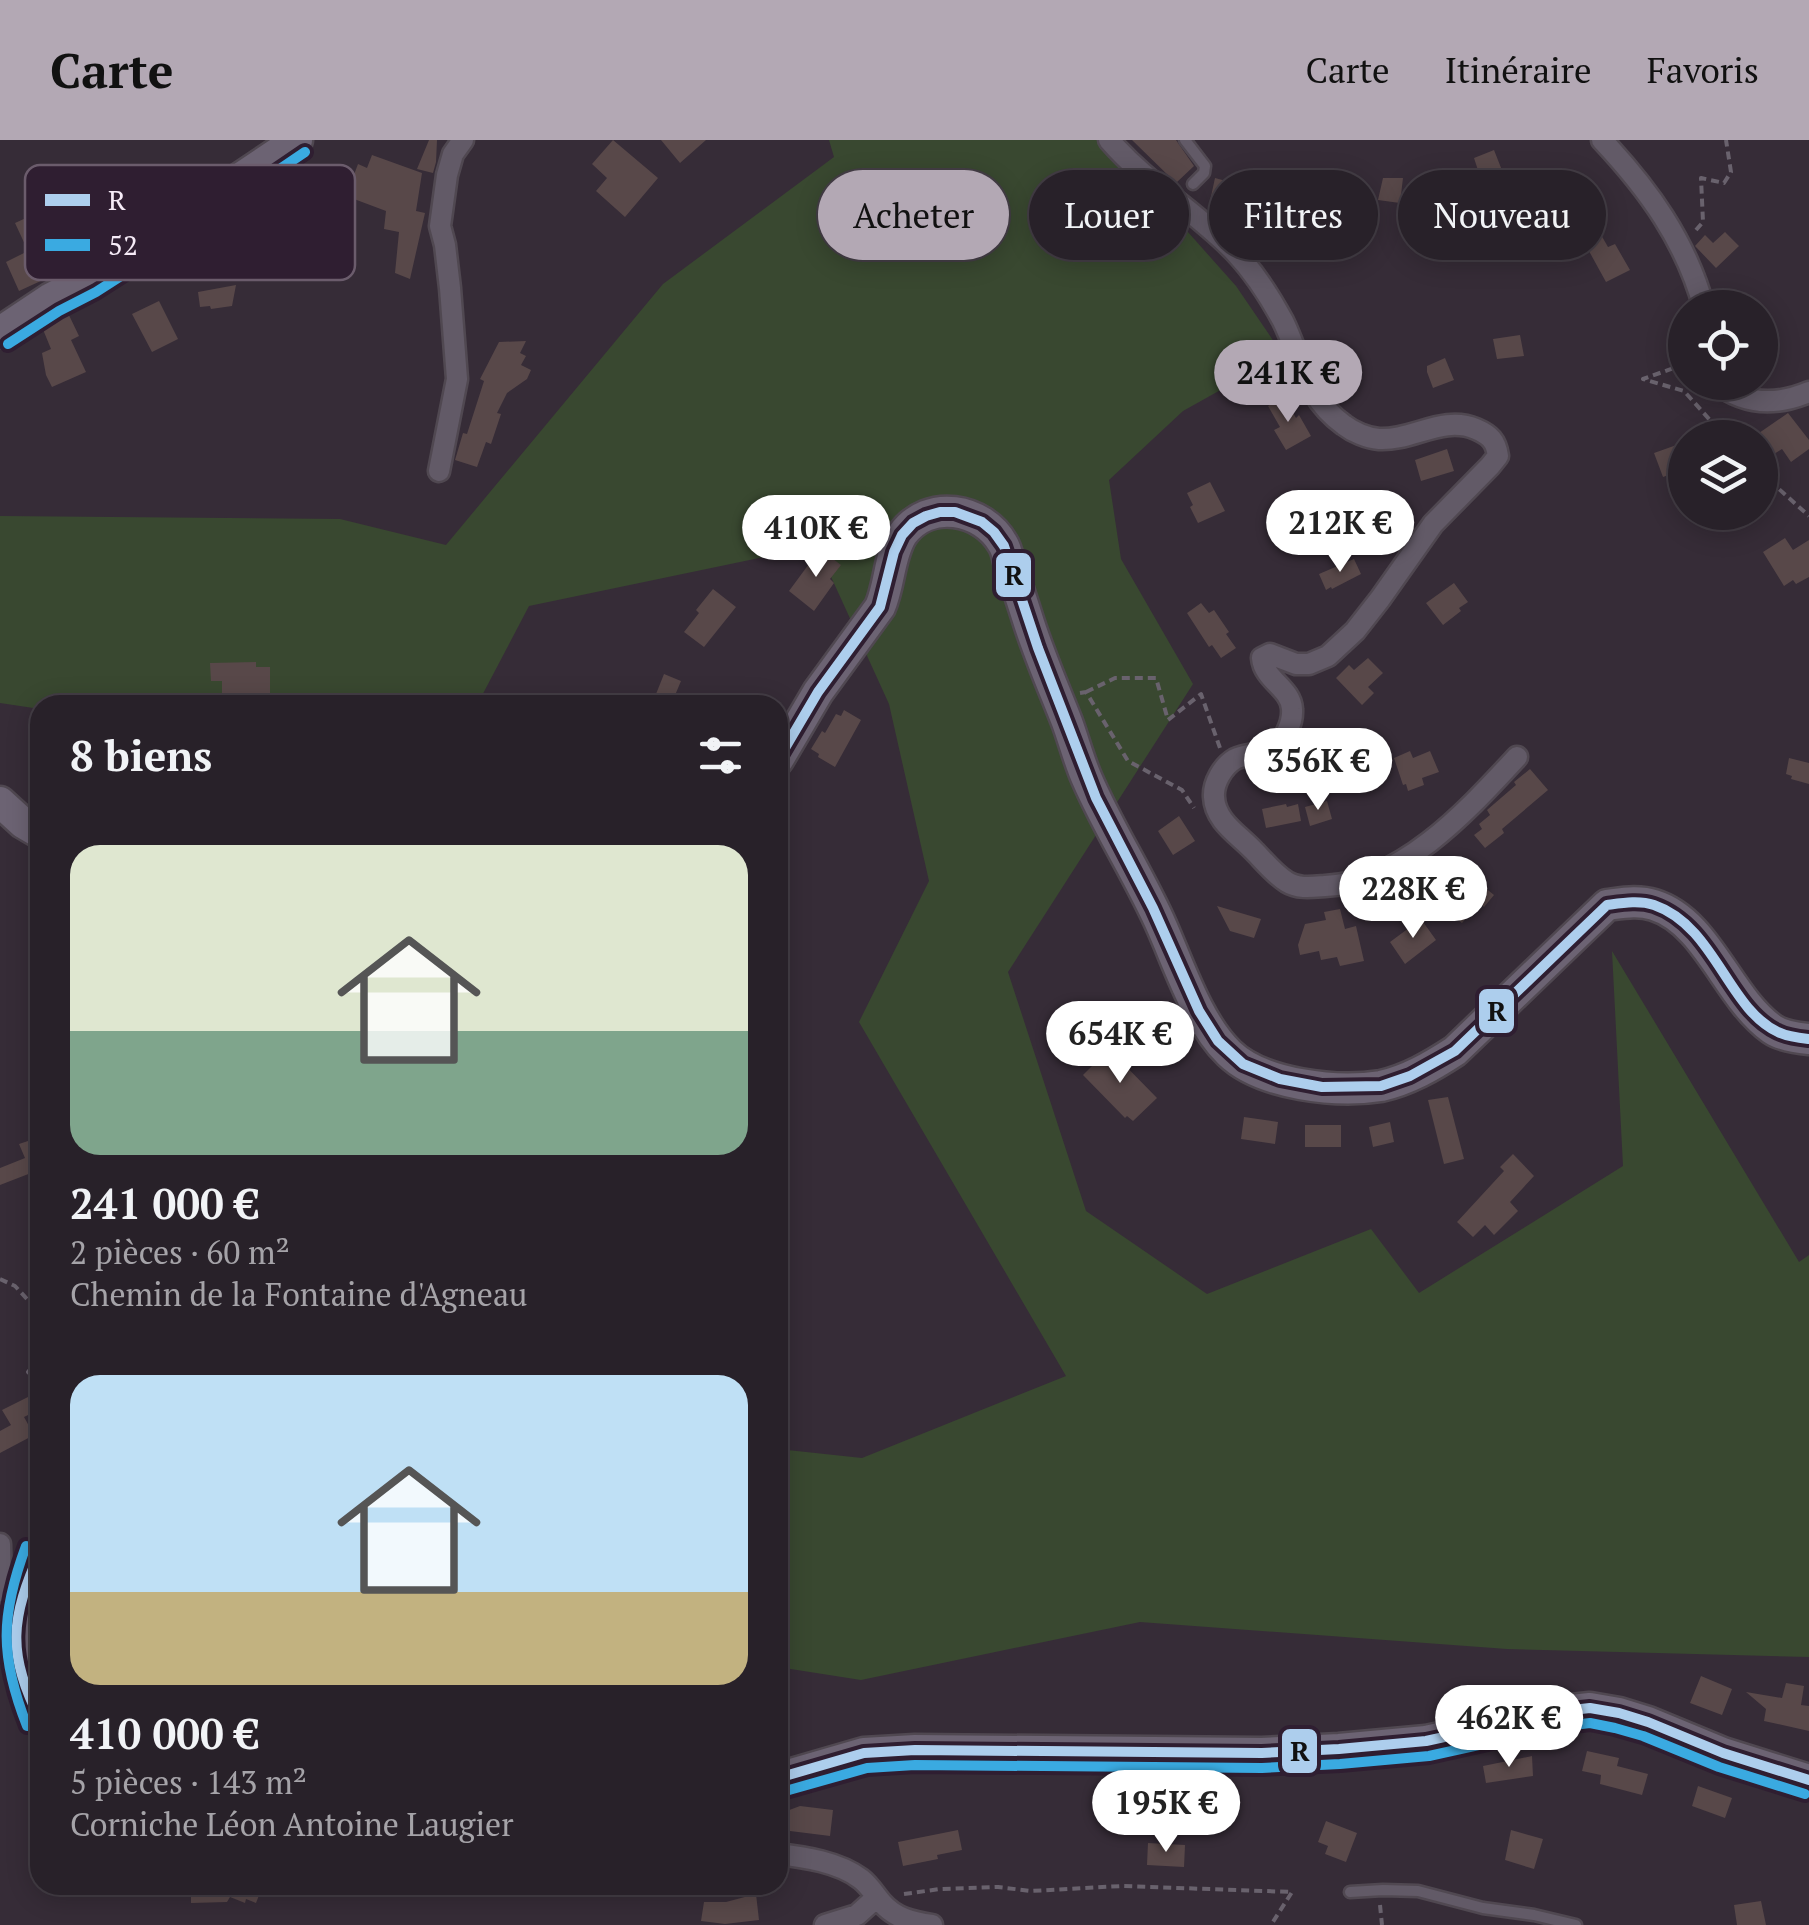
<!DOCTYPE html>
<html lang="fr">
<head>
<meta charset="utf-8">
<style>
  :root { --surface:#282129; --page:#342e35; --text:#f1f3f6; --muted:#a5a3a8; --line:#443e46; --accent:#b3a8b4 }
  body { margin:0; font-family:"PT Serif",serif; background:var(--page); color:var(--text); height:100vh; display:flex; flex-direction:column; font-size:38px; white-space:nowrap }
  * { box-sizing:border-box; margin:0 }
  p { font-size:32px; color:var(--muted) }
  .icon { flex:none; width:55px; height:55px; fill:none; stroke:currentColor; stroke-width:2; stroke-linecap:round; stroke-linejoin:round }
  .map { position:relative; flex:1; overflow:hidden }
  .sheet { position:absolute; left:30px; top:555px; width:758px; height:1200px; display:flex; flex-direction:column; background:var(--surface); border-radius:30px; box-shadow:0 5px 25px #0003,0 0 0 2px var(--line) }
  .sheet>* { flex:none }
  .banner { position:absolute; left:818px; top:30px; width:840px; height:90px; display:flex; gap:20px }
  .fabs { position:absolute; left:1668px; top:150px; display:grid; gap:20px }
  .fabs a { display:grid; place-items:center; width:110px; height:110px; border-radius:50%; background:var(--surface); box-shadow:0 5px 25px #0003,0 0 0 2px var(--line); font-size:50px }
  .price { position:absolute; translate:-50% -85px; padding:0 22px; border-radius:35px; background:#fff; color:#222; font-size:32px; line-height:65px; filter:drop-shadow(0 2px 5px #0008) }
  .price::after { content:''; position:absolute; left:50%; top:60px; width:30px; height:22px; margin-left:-15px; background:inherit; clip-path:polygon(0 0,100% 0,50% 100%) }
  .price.active { background:var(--accent); color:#111 }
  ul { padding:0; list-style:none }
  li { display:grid; align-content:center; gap:20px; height:530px; padding:0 40px }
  li span { display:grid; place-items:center; height:310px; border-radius:30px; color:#555 }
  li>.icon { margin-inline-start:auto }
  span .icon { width:180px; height:180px; fill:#fffc; stroke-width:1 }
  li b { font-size:42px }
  h2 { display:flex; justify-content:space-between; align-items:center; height:120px; padding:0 40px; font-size:42px }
  .tag { padding:0 35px; border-radius:45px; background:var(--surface); box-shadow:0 5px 25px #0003,0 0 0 2px var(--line); font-size:35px; line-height:90px }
  .tag.active { background:var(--accent); color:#111 }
  header { display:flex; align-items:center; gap:60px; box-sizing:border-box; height:140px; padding:0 50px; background:var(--accent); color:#111 }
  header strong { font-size:48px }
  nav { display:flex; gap:55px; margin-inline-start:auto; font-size:35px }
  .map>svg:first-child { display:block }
  .green { fill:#394830 }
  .building { fill:#584849 }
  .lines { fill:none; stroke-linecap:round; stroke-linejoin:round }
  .lane-casing { stroke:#504851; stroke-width:15 }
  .street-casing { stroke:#504851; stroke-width:25 }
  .secondary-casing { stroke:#504851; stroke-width:35 }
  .path { stroke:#69626d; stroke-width:4; stroke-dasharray:8 5; stroke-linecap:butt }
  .lane { stroke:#625a67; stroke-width:10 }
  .street { stroke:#625a67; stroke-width:20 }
  .secondary { stroke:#6c6373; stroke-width:30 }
  .bus-1-casing { stroke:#2f1e31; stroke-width:18 }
  .bus-2-casing { stroke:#2f1e31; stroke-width:18 }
  .bus-1 { stroke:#adceed; stroke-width:10 }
  .bus-2 { stroke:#3aaae1; stroke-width:10 }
  .key { fill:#2f1e31; stroke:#6b5c6c; stroke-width:2.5 }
  .key-label { font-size:28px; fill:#f6ebf7 }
  .line-badge { stroke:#2f1e31; stroke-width:4 }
  .pale-badge-label { font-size:28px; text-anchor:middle; font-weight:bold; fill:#111 }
</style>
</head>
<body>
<header>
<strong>Carte</strong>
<nav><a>Carte</a><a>Itinéraire</a><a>Favoris</a></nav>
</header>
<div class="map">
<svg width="1809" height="1785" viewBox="0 0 1809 1785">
  <rect width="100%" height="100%" fill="#362c37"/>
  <!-- green -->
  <path class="green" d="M829 0H1106L1236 146 1283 215 1183 271 1109 340 1121 419 1193 544 1008 832 1086 1071 1207 1154 1371 1089 1419 1153 1623 1026 1612 811 1799 1122 1809 1115V1517L1507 1509 1140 1482 861 1540 778 1527V1309L862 1318 1066 1236 859 882 929 741 889 564 817 406 529 466 477 565H40V569L0 563V376L340 379 446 405 663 144 834 17Z"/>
  <!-- building -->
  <path class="building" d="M429 0H437L436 22 433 33 417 29Z
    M613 0 658 38 625 77 596 51 607 38 592 24Z
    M661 0H706L680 23Z
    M1132 0H1176L1194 26 1176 43Z
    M1494 10 1518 71 1530 65 1537 74 1543 91 1507 103 1496 65 1490 67 1474 18Z
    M372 15 422 33 416 71 425 73 410 139 395 133 399 92 384 89 386 71 346 56 358 24 367 28Z
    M160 34 172 54 122 85 126 92 104 107 86 82 44 102 58 133 19 151 6 122 28 111 15 83 48 68 55 82 86 64 90 72 125 51 127 55Z
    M1215 38 1237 44 1238 40 1272 49 1265 77 1231 70 1232 66 1210 61Z
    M1383 38H1403L1400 63 1378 60Z
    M1303 68 1347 90 1336 112 1315 101 1311 108 1294 99 1300 87 1295 84Z
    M1725 92 1739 106 1716 128 1695 106 1705 95 1713 103Z
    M1600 93 1608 107 1615 104 1630 130 1606 142 1584 102Z
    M236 145 232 166 211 169 210 166 200 167 198 152Z
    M159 161 178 199 152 212 132 174Z
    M67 171 79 196 71 200 86 232 52 247 46 235 42 213 51 209 42 187Z
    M1520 195 1524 216 1497 219 1493 199Z
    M526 201 520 213 526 216 521 225 531 230 527 239 507 253 497 273 501 274 491 304 486 302 477 327 455 320 463 293 467 294 484 241 480 239 499 202Z
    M1445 218 1454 240 1433 248 1427 232V226Z
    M1284 257 1296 278 1299 275 1311 296 1286 310 1274 290 1280 287 1268 266Z
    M1788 273 1809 300V309L1791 322 1782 309 1774 314 1759 293Z
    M1685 302V329L1663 337 1654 313Z
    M1447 309 1454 331 1421 341 1415 320Z
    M1210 342 1225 371 1198 383 1190 367 1193 365 1187 353Z
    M1785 398 1793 410 1809 400V437L1796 444 1793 440 1784 446 1763 412Z
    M820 409 841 425 830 439 834 443 814 471 789 451Z
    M1354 419 1361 434 1332 449 1331 447 1326 450 1319 434Z
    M1454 443 1468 462 1459 468 1461 471 1443 485 1426 463Z
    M713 449 736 467 704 507 684 492 699 473 696 470Z
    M1201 463 1209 473 1214 470 1229 492 1226 494 1236 508 1221 518 1212 505 1209 507 1187 473Z
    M1368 518 1383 533 1368 547 1374 553 1362 565 1336 538 1349 525 1354 530Z
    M256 522V527H270V558H222V541H211L210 523Z
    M664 534 681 541 673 560 656 554Z
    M844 570 861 580 835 627 818 617 819 614 811 609 822 591 825 593 836 574 841 576Z
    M1410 611 1413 618 1430 611 1439 632 1422 638 1424 645 1408 651 1406 644 1403 645 1394 618Z
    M1789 618 1809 623V644L1791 639 1792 636 1786 634Z
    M1530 629 1548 650 1502 689 1504 693 1485 708 1474 695 1482 689 1479 684 1490 675 1487 670 1516 645 1514 642Z
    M1327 661 1332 679 1310 686 1305 667Z
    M1286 664 1287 667 1298 664 1301 681 1266 688 1262 669Z
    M1179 676 1195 701 1173 715 1158 691Z
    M1457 725 1494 755 1484 767 1479 762 1462 783 1444 769 1454 757 1449 753 1456 743 1448 736Z
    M1217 766 1261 779 1254 798 1230 791Z
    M1340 769 1345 789 1356 786 1364 821 1340 826 1337 817 1321 820 1319 811 1300 815 1298 805 1305 784 1326 780 1324 772Z
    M1421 779 1436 800 1405 824 1390 802Z
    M1109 909 1157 958 1133 981 1127 976 1125 978 1083 935Z
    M1448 957 1464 1019 1444 1024 1428 960Z
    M1244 977 1278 982 1275 1004 1241 999Z
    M1390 982 1394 1002 1373 1007 1369 987Z
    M1305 985H1341V1007H1305Z
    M40 997V1054L31 1033 0 1045V1028L25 1018 19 1004Z
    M1513 1014 1534 1036 1510 1062 1518 1071 1494 1095 1485 1085 1473 1097 1457 1082 1504 1031 1500 1027Z
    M30 1256 36 1271 24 1277 34 1295 0 1313V1291L11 1285 2 1270Z
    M1701 1536 1732 1549 1722 1575 1690 1563Z
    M1786 1543 1804 1546 1801 1565 1809 1566V1591L1764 1581 1766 1569 1746 1552 1782 1558Z
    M1587 1611 1619 1618 1617 1626 1648 1634 1642 1655 1600 1644 1601 1635 1582 1631Z
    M1532 1616 1533 1636 1486 1643 1483 1626Z
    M1698 1646 1732 1658 1725 1678 1692 1666Z
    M800 1666 833 1670 830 1696 782 1690 784 1672Z
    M1326 1681 1357 1693 1346 1722 1325 1714 1328 1706 1318 1702Z
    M958 1690 962 1710 937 1715 938 1719 903 1726 898 1702Z
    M1511 1690 1543 1699 1534 1729 1505 1720Z
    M1148 1703 1185 1705 1184 1727 1147 1725Z
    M191 1745H263L256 1763 246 1759 245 1763 230 1757 227 1762 191 1763Z
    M756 1754 759 1780 725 1784 701 1781 704 1762H726Z
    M1761 1761 1766 1785H1737L1734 1765Z"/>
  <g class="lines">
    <defs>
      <path id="lane" d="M1185 0 1205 26 1204 33 1193 44
        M1350 1752 1383 1750 1418 1751 1483 1768 1534 1775 1576 1785"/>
      <path id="street" d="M1109 0C1148 45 1196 71 1235 112 1254 132 1270 157 1283 181 1302 220 1305 257 1344 285 1353 292 1367 298 1379 299 1412 301 1443 275 1476 289 1490 295 1496 301 1498 316L1490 326 1433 384 1380 459 1355 491 1328 516 1309 524H1296L1270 514 1262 518C1264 540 1291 548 1292 569 1293 582 1285 602 1272 609 1262 615 1246 613 1235 619 1223 626 1213 643 1214 657 1215 681 1238 694 1254 711 1264 721 1274 734 1287 742 1298 749 1312 747 1325 746 1402 743 1467 671 1517 617
        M1602 0C1648 49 1686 101 1704 168
        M1715 242C1744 265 1776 266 1809 252
        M439 331 457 239 450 148 445 105 440 86 447 35 453 14 463 0
        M0 1404 1 1448 19 1465
        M778 1714C804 1717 839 1722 861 1739 869 1745 875 1755 882 1763 895 1778 912 1782 932 1785
        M825 1785 857 1775 877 1757"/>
      <path id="secondary" d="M0 192 51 158 88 139 127 114 297 0
        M778 620 818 552 880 467C890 444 889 416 902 395 928 358 983 368 1003 404 1007 410 1008 419 1010 426 1017 445 1023 464 1029 483 1040 517 1054 549 1067 582 1074 601 1079 621 1087 639 1109 690 1140 737 1162 787 1180 828 1198 883 1229 913 1262 945 1337 953 1381 946 1408 940 1432 926 1455 911L1607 765C1623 763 1638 760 1654 765 1708 782 1727 857 1772 889 1782 896 1797 898 1809 899
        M0 662 23 683 40 693
        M40 1412C11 1473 4 1518 40 1579
        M778 1638 864 1613 915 1610 1262 1613 1339 1609 1426 1601 1563 1571 1590 1568 1619 1573 1648 1582 1723 1613 1809 1640"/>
    </defs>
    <!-- lane casing -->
    <use href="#lane" class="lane-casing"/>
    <!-- street casing -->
    <use href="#street" class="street-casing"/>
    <!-- secondary casing -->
    <use href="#secondary" class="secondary-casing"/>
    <!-- path -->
    <path class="path" d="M1696 90 1703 82 1701 38 1724 43 1731 32 1726 0
      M1685 224 1643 239 1684 251 1726 298
      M1760 332 1809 376
      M1086 552 1115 538H1156L1168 580 1201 554 1220 608
      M1080 553 1086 552 1128 621 1182 650 1194 668
      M0 1139 15 1146 40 1173
      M40 1217 28 1232 40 1251
      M904 1754 940 1749 998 1747 1031 1751 1122 1746 1292 1752 1271 1785
      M1380 1765 1382 1785"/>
    <!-- lane -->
    <use href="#lane" class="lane"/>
    <!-- street -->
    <use href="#street" class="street"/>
    <!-- secondary -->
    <use href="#secondary" class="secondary"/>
    <defs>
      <path id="bus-1" d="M778 620 818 552 880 467 894 412 902 395 913 383 926 376 940 372H955L982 382 994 392 1004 406 1038 508 1096 658 1153 768 1199 871 1218 901 1243 924 1280 939 1322 947 1381 946 1410 936 1455 911 1607 765C1622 763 1639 760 1654 765 1715 786 1728 869 1778 892 1788 897 1799 898 1809 899
        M40 1412C11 1477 6 1514 40 1579
        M778 1638 864 1613 915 1610 1262 1613 1339 1609 1426 1601 1563 1571 1590 1568 1619 1573 1648 1582 1723 1613 1809 1640"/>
      <path id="bus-2" d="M8 204 59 171 96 152 135 127 305 12
        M26 1406C0 1476 0 1517 27 1586
        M782 1652 867 1628 915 1625 1262 1628 1340 1624 1429 1616 1565 1586 1590 1583 1615 1588 1643 1596 1719 1627 1805 1654"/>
    </defs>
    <!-- bus-1 casing -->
    <use href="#bus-1" class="bus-1-casing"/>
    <!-- bus-2 casing -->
    <use href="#bus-2" class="bus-2-casing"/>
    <!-- bus-1 -->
    <use href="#bus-1" class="bus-1"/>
    <!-- bus-2 -->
    <use href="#bus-2" class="bus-2"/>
  </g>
  <!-- legend -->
  <rect x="25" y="25" width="330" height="115" rx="15" class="key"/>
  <rect x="45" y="54" width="45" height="12" fill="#adceed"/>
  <rect x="45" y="99" width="45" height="12" fill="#3aaae1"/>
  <g class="key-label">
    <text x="108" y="70">R</text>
    <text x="108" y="115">52</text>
  </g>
  <g class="line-badge">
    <rect x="994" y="411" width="39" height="48" rx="10" fill="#adceed"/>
    <rect x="1477" y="847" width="39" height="48" rx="10" fill="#adceed"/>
    <rect x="1280" y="1587" width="39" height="48" rx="10" fill="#adceed"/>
  </g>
  <g class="pale-badge-label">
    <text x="1014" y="445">R</text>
    <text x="1497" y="881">R</text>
    <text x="1300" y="1621">R</text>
  </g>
</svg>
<div class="fabs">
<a><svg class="icon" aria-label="locate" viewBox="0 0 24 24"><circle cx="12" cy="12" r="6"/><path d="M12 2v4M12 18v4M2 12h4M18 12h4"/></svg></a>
<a><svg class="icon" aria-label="layers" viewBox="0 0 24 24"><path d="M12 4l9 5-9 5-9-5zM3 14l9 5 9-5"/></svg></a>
</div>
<b class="price active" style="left:1288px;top:285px">241K €</b>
<b class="price" style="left:1340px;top:435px">212K €</b>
<b class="price" style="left:816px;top:440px">410K €</b>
<b class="price" style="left:1318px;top:673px">356K €</b>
<b class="price" style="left:1413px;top:801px">228K €</b>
<b class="price" style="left:1120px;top:946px">654K €</b>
<b class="price" style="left:1509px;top:1630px">462K €</b>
<b class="price" style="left:1166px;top:1715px">195K €</b>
<div class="banner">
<a class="tag active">Acheter</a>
<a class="tag">Louer</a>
<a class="tag">Filtres</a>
<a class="tag">Nouveau</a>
</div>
<section class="sheet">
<h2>8 biens<svg class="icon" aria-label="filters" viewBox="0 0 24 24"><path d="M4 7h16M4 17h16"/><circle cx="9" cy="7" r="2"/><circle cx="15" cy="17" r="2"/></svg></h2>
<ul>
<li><span style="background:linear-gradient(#dfe7d0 60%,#7fa58c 0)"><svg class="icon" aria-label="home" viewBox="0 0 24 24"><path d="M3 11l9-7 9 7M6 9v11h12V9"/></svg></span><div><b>241 000 €</b><p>2 pièces · 60 m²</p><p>Chemin de la Fontaine d'Agneau</p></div></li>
<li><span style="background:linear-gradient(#bfe0f5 70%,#c2b280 0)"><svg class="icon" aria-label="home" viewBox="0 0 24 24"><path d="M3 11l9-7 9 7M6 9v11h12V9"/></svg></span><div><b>410 000 €</b><p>5 pièces · 143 m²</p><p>Corniche Léon Antoine Laugier</p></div></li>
</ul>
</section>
</div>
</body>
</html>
